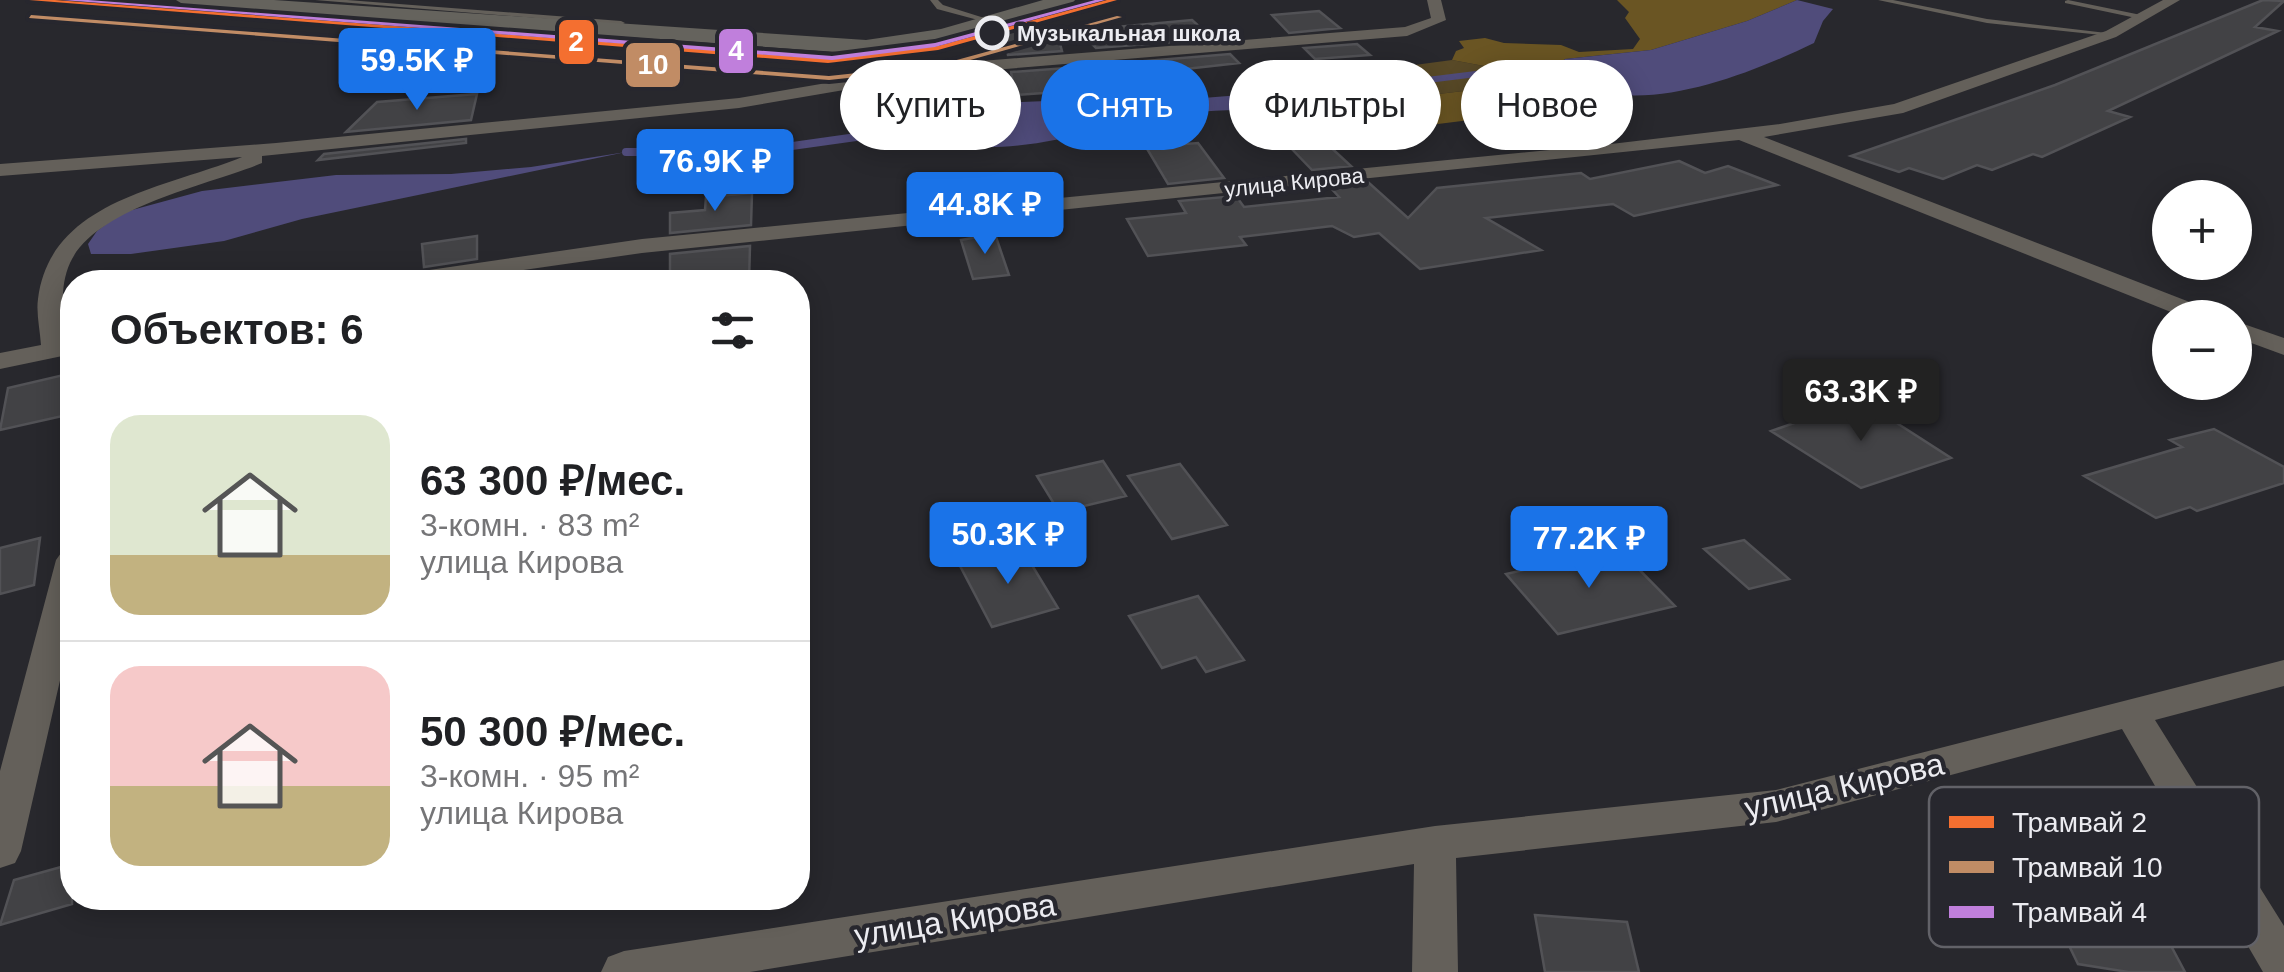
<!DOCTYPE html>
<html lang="ru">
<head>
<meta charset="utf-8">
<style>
  :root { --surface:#fff; --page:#f2f2f2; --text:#202124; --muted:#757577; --line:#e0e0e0; --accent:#1a73e8 }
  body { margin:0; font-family:Arial,sans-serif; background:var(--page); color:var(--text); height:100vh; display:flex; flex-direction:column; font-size:38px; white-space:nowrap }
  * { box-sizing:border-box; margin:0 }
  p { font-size:32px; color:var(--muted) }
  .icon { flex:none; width:55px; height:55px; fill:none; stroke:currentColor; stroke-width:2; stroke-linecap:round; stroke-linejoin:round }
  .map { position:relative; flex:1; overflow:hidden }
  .side { position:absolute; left:60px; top:270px; width:750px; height:640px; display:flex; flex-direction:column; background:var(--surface); border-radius:40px; box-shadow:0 5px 25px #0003 }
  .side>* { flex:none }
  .hud { position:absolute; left:840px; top:60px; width:950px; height:90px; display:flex; gap:20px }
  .fabs { position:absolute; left:2152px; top:180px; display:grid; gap:20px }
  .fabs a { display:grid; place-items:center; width:100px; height:100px; border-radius:50%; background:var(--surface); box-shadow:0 5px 25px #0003; font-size:50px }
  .price { position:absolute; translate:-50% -85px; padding:0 22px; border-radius:10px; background:var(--accent); color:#fff; font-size:32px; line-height:65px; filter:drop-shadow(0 2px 5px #0008) }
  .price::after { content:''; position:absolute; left:50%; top:60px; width:30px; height:22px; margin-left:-15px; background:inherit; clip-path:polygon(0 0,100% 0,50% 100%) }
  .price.on { background:#222; color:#fff }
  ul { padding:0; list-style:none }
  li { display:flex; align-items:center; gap:30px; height:250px; padding:0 50px }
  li+li { border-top:2px solid var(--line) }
  li span { display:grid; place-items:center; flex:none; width:280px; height:200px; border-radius:30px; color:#555 }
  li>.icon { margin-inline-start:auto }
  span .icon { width:120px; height:120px; fill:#fffc; stroke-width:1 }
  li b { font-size:42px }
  h2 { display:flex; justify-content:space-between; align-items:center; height:120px; padding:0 50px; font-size:42px }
  .chip { padding:0 35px; border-radius:45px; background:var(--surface); box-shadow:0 5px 25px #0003; font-size:35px; line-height:90px }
  .chip.on { background:var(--accent); color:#fff }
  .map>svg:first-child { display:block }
  .green { fill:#584927 }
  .forest { fill:#6a5523 }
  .water { fill:#504c7b }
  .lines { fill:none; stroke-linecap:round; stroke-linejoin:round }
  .stream-far1 { stroke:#504c7b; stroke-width:6 }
  .stream { stroke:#504c7b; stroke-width:8 }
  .building { fill:#424245; stroke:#525256; stroke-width:2.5 }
  .lane { fill:#64605a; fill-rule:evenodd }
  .street { fill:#64605a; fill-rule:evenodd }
  .secondary { fill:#65635d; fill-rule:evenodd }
  .tram-1-casing { stroke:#27272e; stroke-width:8 }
  .tram-2-casing { stroke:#27272e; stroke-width:8 }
  .tram-3-casing { stroke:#27272e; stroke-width:8 }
  .tram-1 { fill:#f46f30; fill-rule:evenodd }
  .tram-2 { fill:#c18c65; fill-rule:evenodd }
  .tram-3 { fill:#c07fdc; fill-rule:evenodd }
  .stop-dot { fill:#27272e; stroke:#ececf1; stroke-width:5 }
  .labels { text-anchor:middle; stroke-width:9; stroke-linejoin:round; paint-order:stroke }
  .far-stop-label { font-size:22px; font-weight:bold; fill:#ececf1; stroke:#27272e; text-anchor:start }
  .far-street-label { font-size:22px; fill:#ececf1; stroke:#27272e }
  .near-street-label { font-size:32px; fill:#ececf1; stroke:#27272e }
  .key { fill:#27272e; stroke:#626268; stroke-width:2.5 }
  .key-label { font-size:28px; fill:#ececf1 }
  .line-badge { stroke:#27272e; stroke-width:4 }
  .badge-label { font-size:28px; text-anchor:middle; font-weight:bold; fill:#fff }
</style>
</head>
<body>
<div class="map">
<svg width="2284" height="972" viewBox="0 0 2284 972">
  <rect width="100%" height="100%" fill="#28282d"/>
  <!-- green -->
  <path class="green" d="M1452 60 1484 66 1509 79 1497 87 1313 109 1347 98 1338 91 1307 89 1392 68Z"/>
  <!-- forest -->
  <path class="forest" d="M1617 0H1797L1747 21 1651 50 1565 59 1558 66 1568 74 1559 79 1574 94 1619 119V134L1574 107 1414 127 1400 115 1311 119 1313 109 1497 87 1508 79 1484 66 1452 60 1456 51 1464 48 1459 41 1485 38 1504 43 1561 45 1579 52 1633 49 1640 39 1625 18 1629 12Z"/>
  <!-- water -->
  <path class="water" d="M1797 0 1833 9 1823 21 1814 43C1758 70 1676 103 1613 94 1592 90 1574 78 1558 66L1565 59 1651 50 1747 21Z
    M1307 89 1338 91 1348 99C1293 115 1237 106 1181 114 1114 123 1045 150 977 147 957 146 937 135 926 119 950 95 1139 102 1184 99 1225 97 1266 93 1307 89Z
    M626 152 302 219 224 241 131 254H91L88 244 97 231 121 213 202 191 336 175 451 174 531 167Z"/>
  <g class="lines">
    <!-- stream-far1 -->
    <path class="stream-far1" d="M1338 91 1533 67"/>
    <!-- stream -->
    <path class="stream" d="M626 152H750L899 131"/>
  </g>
  <!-- building -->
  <path class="building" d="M2263 0 2284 1 2255 27 2278 31 2108 111 2130 117 2042 157 2033 154 1992 170 1977 165 1943 179 1909 168 1899 172 1851 156 2055 85Z
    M1319 11 1340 28 1289 33 1272 15Z
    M1192 20 1213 39 1096 48 1086 38 1124 34 1116 27Z
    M1018 23 1031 43 1059 40 1062 51 1008 55 1003 28Z
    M1357 44 1370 55 1315 59 1304 48Z
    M1230 54 1239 63 1159 72 1155 68 1122 71 1110 64Z
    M1066 68 1071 91 1015 95 1011 72Z
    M477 94 471 120 346 132 377 102Z
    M466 139V143L318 160 324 154Z
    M1325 142 1351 166 1312 170 1289 146Z
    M1198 143 1224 178 1168 184 1146 147Z
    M1679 161 1705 173 1728 166 1777 185 1634 216 1613 204 1486 218 1541 250 1420 269 1379 233 1354 237 1332 226 1240 237 1246 245 1148 256 1127 219 1186 213 1179 201 1236 196 1244 207 1339 197 1329 186 1368 182 1408 218 1437 188 1581 173 1590 179Z
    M752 193 751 225 670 233V213L705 210 706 197Z
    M995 234 1009 275 973 279 961 240Z
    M477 236V259L424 267 422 244Z
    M750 246 749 282H670V254Z
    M72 373 67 415 0 430 8 388Z
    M1861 400 1951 458 1861 488 1771 431Z
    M2214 429 2284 467V483L2197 511 2190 507 2156 518 2084 476 2182 447 2170 440Z
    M1103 461 1126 496 1059 512 1037 476Z
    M1180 464 1227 525 1172 539 1128 476Z
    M40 538 34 585 0 594V548Z
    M1744 540 1789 579 1749 589 1704 549Z
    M1021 547 1058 608 992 627 959 564Z
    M1619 549 1675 606 1558 634 1506 574Z
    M1198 596 1244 660 1206 672 1196 657 1162 668 1129 616Z
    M2008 854 2131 871 2185 972H2128L2078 964 2059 925 2038 922Z
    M72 864V904L0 925 14 880Z
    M1535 915 1627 922 1639 972H1545Z"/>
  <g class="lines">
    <!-- lane -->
    <path class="lane" d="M315 0H347L621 21 625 23 621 25Z
      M930 0H938L943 5 997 22 993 24 937 9Z
      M1878 0H1893L1987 19 2115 34 2111 36 1987 23Z
      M2068 0 2141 15 2145 17 2141 19 2065 3V1Z"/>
    <!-- street -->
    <path class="street" d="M1427 0H1441L1446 20 1407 36 932 75 739 108 262 156V163C209 185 95 207 70 263 59 287 63 315 66 340H72V354L0 369V353L41 345C40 330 36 313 38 299 50 200 167 188 242 157L0 176V164L276 143 739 98 932 65 1405 27 1431 18Z
      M2163 0H2180L2116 37 1903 113 1764 137 2218 313 2221 318H2186L1739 140 642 253 439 282H383L395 275 642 239 1611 144 1780 124 1894 104 2106 31Z
      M2235 321 2284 338V355L2235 337Z
      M72 550V628L21 851 15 863 0 868V771L56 560 61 553Z
      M2284 660V686L2155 720 2284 926V972H2263L2122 729 1776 822 1456 858 1458 972H1412L1414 864 750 972H601L608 957 624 951 1435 826 1776 790Z"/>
    <!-- secondary -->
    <path class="secondary" d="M176 0H274L866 40 941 29 1043 0H1075L1072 4 943 41 866 54 186 6Z"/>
    <defs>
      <path id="tram-1" d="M29 0H55L828 59 938 46 1107 0H1117L938 50 828 63Z"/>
      <path id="tram-2" d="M31 15 829 76 942 64 1117 16 1122 17 942 68 829 80 29 18Z"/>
      <path id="tram-3" d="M62 0H88L832 56 935 43 1095 0H1105L935 47 832 60Z"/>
    </defs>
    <!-- tram-1 casing -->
    <use href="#tram-1" class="tram-1-casing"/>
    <!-- tram-2 casing -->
    <use href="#tram-2" class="tram-2-casing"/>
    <!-- tram-3 casing -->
    <use href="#tram-3" class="tram-3-casing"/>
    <!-- tram-1 -->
    <use href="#tram-1" class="tram-1"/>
    <!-- tram-2 -->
    <use href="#tram-2" class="tram-2"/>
    <!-- tram-3 -->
    <use href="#tram-3" class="tram-3"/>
  </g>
  <!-- markers -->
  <circle class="stop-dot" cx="992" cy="33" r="15"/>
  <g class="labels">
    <!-- far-stop labels -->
    <g class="far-stop-label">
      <text x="1017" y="41">Музыкальная школа</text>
    </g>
    <!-- far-street labels -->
    <g class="far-street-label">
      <text transform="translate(1294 182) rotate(-6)" y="8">улица Кирова</text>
    </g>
    <!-- near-street labels -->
    <g class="near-street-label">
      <text transform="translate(1844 786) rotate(-13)" y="11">улица Кирова</text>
      <text transform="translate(955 920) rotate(-9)" y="11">улица Кирова</text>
    </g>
  </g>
  <!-- legend -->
  <rect x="1929" y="787" width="330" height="160" rx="15" class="key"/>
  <rect x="1949" y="816" width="45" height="12" fill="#f46f30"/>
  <rect x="1949" y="861" width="45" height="12" fill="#c18c65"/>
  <rect x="1949" y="906" width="45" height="12" fill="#c07fdc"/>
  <g class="key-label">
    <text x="2012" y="832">Трамвай 2</text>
    <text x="2012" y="877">Трамвай 10</text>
    <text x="2012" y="922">Трамвай 4</text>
  </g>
  <g class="line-badge">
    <rect x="557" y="18" width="39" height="48" rx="10" fill="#f46f30"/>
    <rect x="717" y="27" width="38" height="48" rx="10" fill="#c07fdc"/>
    <rect x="624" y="41" width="58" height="48" rx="10" fill="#c18c65"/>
  </g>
  <g class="badge-label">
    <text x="576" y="51">2</text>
    <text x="736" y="60">4</text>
    <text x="653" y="74">10</text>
  </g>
</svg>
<div class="fabs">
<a>+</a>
<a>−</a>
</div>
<b class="price" style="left:417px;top:113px">59.5K ₽</b>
<b class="price" style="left:715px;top:214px">76.9K ₽</b>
<b class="price" style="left:985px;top:257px">44.8K ₽</b>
<b class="price on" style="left:1861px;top:444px">63.3K ₽</b>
<b class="price" style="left:1008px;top:587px">50.3K ₽</b>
<b class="price" style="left:1589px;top:591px">77.2K ₽</b>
<div class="hud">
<a class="chip">Купить</a>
<a class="chip on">Снять</a>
<a class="chip">Фильтры</a>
<a class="chip">Новое</a>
</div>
<section class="side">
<h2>Объектов: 6<svg class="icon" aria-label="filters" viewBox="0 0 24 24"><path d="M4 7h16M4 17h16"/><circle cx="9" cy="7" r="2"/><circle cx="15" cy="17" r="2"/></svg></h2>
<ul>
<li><span style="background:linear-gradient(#dfe7d0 70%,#c2b280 0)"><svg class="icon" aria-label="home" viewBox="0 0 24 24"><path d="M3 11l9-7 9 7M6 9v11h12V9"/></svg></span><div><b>63 300 ₽/мес.</b><p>3-комн. · 83 m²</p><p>улица Кирова</p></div></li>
<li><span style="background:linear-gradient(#f6c9c9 60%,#c2b280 0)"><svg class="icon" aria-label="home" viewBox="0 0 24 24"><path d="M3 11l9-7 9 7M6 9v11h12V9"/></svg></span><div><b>50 300 ₽/мес.</b><p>3-комн. · 95 m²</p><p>улица Кирова</p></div></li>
</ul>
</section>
</div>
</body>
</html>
